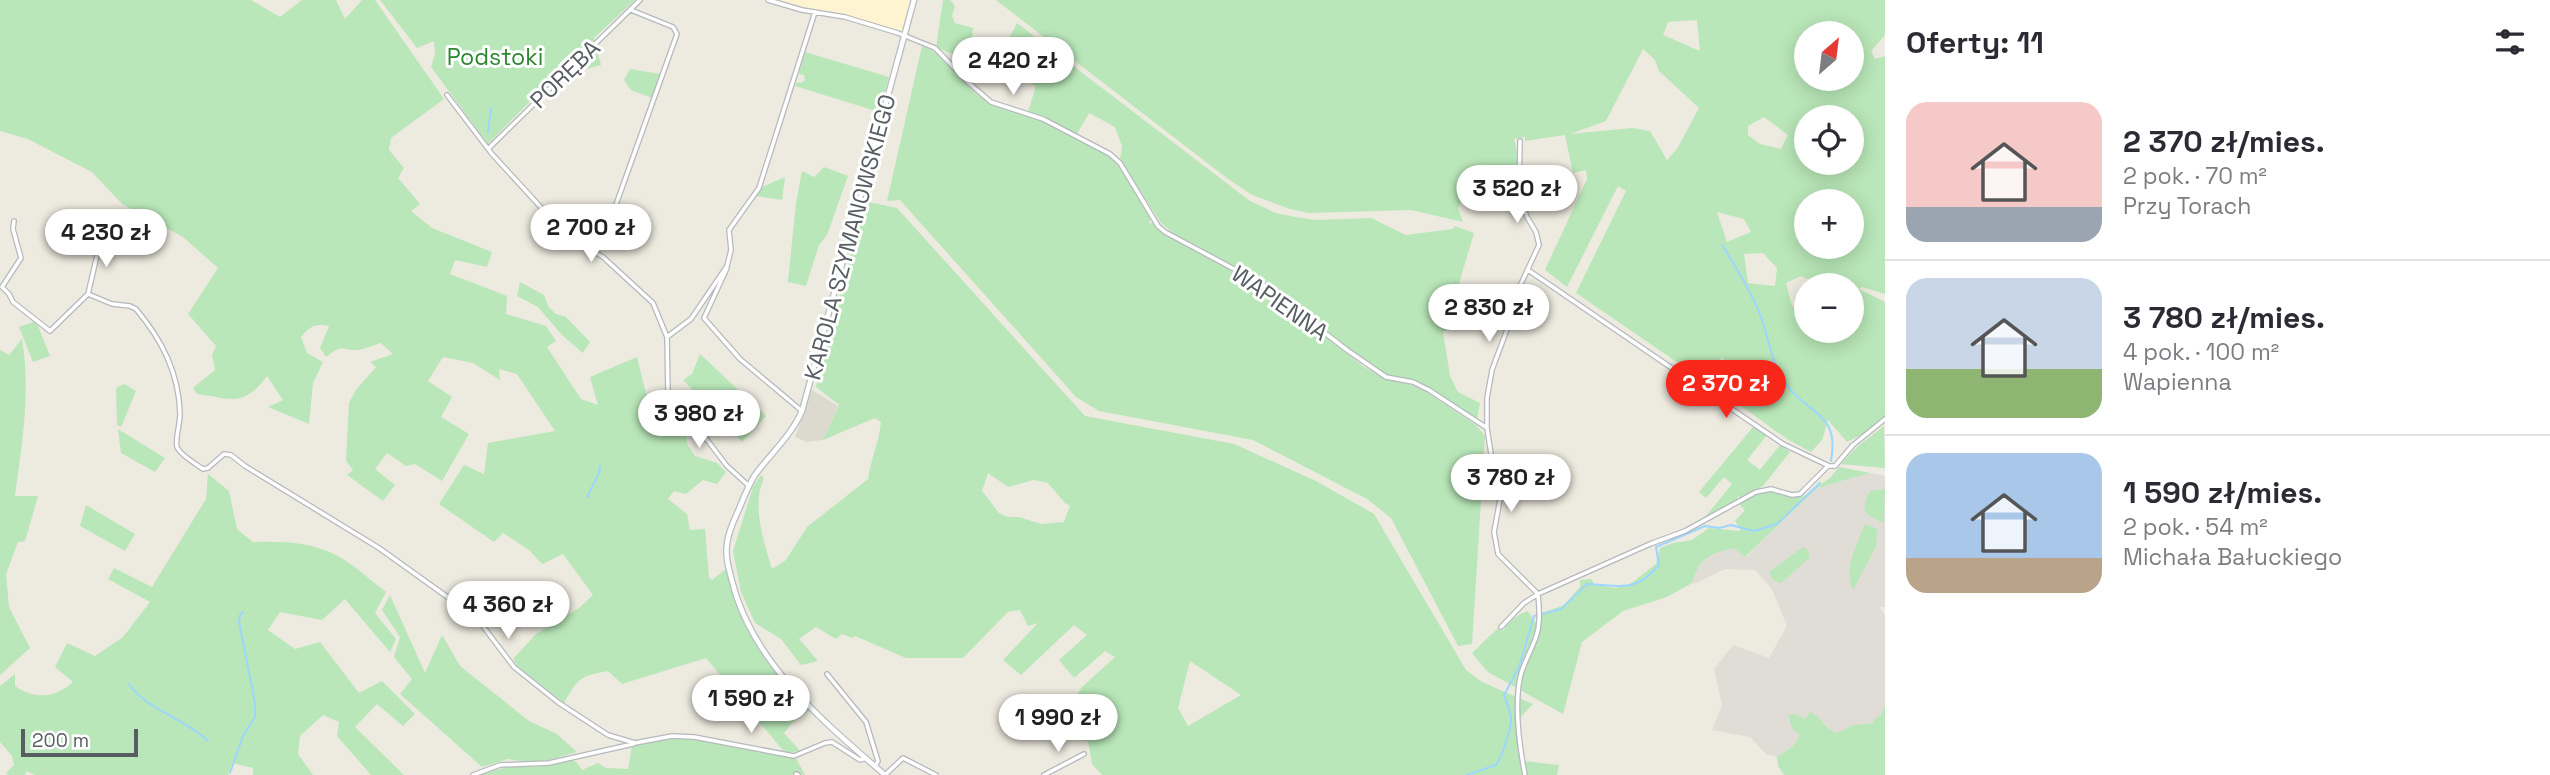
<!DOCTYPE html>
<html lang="pl">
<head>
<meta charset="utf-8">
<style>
  :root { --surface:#fff; --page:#f2f2f3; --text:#2b2b33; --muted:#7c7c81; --line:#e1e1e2; --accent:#f8271a }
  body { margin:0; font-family:"Space Grotesk",sans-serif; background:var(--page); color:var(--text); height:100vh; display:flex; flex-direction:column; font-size:26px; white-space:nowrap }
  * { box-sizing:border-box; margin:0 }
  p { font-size:23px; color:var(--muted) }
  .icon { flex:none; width:38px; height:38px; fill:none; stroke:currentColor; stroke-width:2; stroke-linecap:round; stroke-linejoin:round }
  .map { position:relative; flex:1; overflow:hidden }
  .side { display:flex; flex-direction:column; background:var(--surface); width:665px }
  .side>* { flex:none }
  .needle { width:46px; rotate:28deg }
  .buttons { position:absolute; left:1794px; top:21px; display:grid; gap:14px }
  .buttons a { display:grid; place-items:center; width:70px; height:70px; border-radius:50%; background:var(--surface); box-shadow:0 4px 18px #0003; font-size:35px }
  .scale { position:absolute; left:21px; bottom:18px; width:117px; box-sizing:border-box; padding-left:7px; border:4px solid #585d62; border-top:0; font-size:19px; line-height:24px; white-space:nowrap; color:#585d62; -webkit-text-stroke:5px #fff; paint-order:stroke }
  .price { position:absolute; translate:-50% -60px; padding:0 16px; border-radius:24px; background:#fff; color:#222; font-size:23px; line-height:46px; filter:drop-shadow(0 2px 4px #0008) }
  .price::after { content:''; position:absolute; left:50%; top:42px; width:21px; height:16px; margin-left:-10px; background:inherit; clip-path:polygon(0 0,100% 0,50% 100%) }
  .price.current { background:var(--accent); color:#fff }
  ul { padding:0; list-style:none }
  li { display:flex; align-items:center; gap:21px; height:175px; padding:0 21px }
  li+li { border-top:2px solid var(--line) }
  li span { display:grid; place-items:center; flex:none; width:196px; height:140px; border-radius:21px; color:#555 }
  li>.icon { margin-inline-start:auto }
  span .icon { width:84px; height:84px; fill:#fffc; stroke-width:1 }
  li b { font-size:30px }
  h2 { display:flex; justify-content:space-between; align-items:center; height:84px; padding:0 21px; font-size:30px }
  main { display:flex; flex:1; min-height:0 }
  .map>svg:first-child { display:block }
  .commercial { fill:#fff4d2 }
  .industrial { fill:#e0ddd7 }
  .education { fill:#dcd9ce }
  .green { fill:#b9e7b9; fill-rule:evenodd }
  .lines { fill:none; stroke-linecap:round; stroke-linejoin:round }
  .stream { stroke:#9dd6ff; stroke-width:2 }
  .street-casing { stroke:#b5b8be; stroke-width:6 }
  .secondary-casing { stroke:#b8bcc3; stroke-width:7 }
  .street { stroke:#fff; stroke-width:3.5 }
  .secondary { stroke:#fff; stroke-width:4.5 }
  .labels { text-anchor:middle; stroke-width:6; stroke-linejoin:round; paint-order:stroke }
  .park-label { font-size:23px; fill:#2d852f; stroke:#fff }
  .street-label { font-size:23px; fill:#585d62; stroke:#fff }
</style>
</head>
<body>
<main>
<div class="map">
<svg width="1885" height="775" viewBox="0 0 1885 775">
  <rect width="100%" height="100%" fill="#edeadf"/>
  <!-- commercial -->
  <path class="commercial" d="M779 0H910L901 33Z"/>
  <!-- industrial -->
  <path class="industrial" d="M1870 473 1885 476V607H1879L1885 615V705L1880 717H1877L1872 723 1853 725 1838 733 1835 740 1827 730 1809 716 1806 719H1788L1800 735 1793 746 1777 757 1766 754 1750 737 1712 730 1722 705 1714 669 1733 645 1769 658 1787 626 1772 589 1755 570 1725 569 1694 584 1692 583 1696 569 1711 553 1734 547 1746 557 1817 488Z"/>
  <!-- education -->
  <path class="education" d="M812 390 838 406 823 440 807 442 795 437Z"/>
  <!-- green -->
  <path class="green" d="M0 0H251L280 17 302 0H336L345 19 362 0H375L444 99 391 138 389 150 404 168 398 178 420 204 411 211 432 228 492 252 487 267 455 260 450 274 507 296 506 314 546 326 556 341 547 347 581 399 598 405 590 377 637 357 648 402 666 396 686 422 687 444 695 456 717 463 726 472 717 484 703 480 686 494 674 491 668 499 687 514 690 530 705 529 709 577 712 580 727 568 744 622 766 659 810 710 793 722 784 733 800 751 785 753 706 658 622 684 608 671C580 676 578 678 564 703L518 667 513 659 536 634 579 608 593 595 563 554 542 564 529 550 503 533 494 542 439 504 464 465 484 474 488 443 555 431 517 374 499 369 500 380 473 363 443 357 428 381 452 397 441 417 469 434 442 481 415 464 406 466 387 453 375 469 395 485 383 501 347 475 353 470 346 461 349 403 356 390 376 367 370 362 393 354 381 343C374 345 365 349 358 350 340 351 345 342 326 357L320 348 329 326C315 323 310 326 301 337L307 353 323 362 313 383 309 424 268 407 283 400 267 376C243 409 230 398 197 394L193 388 215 370 212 355 216 346 188 314 218 268 183 237 122 204 92 172 28 139 0 131Z
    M380 0H635L594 38 601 65 579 71 570 61 488 144 431 67 435 54 434 41 417 48Z
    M943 0H950L955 6 952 16 955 23 973 28 971 52 966 58 936 48Z
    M996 0H1885V35L1871 51 1875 59 1885 56V294L1862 287 1859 289 1885 302V417L1863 434 1847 442 1828 420 1822 440 1811 452 1787 439 1709 383 1726 361 1722 357 1703 380 1576 293 1626 191 1618 186 1567 287 1545 270 1587 179 1586 170 1573 173 1565 135 1525 141V137L1514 139C1519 152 1515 165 1519 178L1467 191 1458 208 1463 222 1411 210 1309 213 1290 209 1252 195 1228 179ZM1697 20 1700 51 1663 35 1668 22ZM1806 33H1852V79H1806ZM1643 49 1655 60 1659 71 1699 108 1677 149 1667 160 1650 131 1632 128 1570 134 1606 121ZM1764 117 1788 135 1781 149 1760 144 1748 135V126ZM1806 117H1852V163H1806ZM1806 201H1852V247H1806ZM1717 212 1744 219 1751 232 1727 242ZM1763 253 1777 268 1775 286 1748 283 1744 254ZM1801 276 1815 282 1816 285H1852V331H1806V309L1792 306 1786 283Z
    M1017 23 1250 201 1276 213 1295 217 1316 220 1371 218 1406 235 1453 229 1455 226 1474 233 1455 297 1438 295 1451 329 1443 332 1450 376 1458 392 1480 403 1477 420 1432 390 1413 380 1388 376 1366 363 1263 283 1173 233 1161 223 1120 160 1122 146 1115 127 1089 113 1077 134 1044 117 1028 112 1036 86 995 65Z
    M922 46C948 54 958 79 978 95 998 110 1020 112 1043 121 1066 129 1088 144 1109 156 1127 173 1139 197 1151 218L1149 224 1153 222 1164 233 1260 286 1364 367 1386 379 1413 385 1428 393 1476 425 1485 436 1472 644 1458 646 1391 518 1367 499 1253 440 1099 411 1076 397 900 200 887 201Z
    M805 52 889 77 879 112 795 86 797 82 801 83 805 80 804 75 799 74Z
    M630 69 660 74 652 98 631 90 624 80Z
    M824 167 848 176 827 235 819 245 806 286 788 282 796 203 802 171 814 177Z
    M785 177 782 200 755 196 760 188Z
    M864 201 897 208 1085 416 1234 444 1316 481 1374 514 1466 670 1482 682 1533 704 1517 721 1518 747 1523 775H1102L1092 764 1088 741 1080 740 1088 699 1072 721 1064 715 1082 687 1115 657 1105 651 1074 678 1059 660 1087 635 1074 625 1021 675 1003 660 1038 623 1028 626 1020 610 1008 612 963 658H906L855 636 852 638 842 634 836 639 816 627 799 639 818 661 801 665 781 639 755 623 741 592 733 551 753 487 761 475 764 478C751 505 764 542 772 569L786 560 807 527 868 479C871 459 879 442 881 422L875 418 823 440 839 405 816 387ZM988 473 1008 487 1034 480 1048 483 1065 503 1070 506 1064 522 1041 524 1019 517H1008L999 513 982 491ZM1190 661 1241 695 1188 726 1178 708Z
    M520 282 544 295 548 306 556 314 566 317 590 342 583 353 562 335 538 307 517 296Z
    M36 321 50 356 33 362 19 327Z
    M22 339C31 392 22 443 15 496H38L25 541 18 542 6 574 9 607 30 648 0 675V350L9 355Z
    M700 354 766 416 742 442 683 380 692 374Z
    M124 384 136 391 121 427 117 425 116 388Z
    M1754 426 1767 435 1747 460 1759 469 1758 472 1780 445 1790 452 1763 486 1741 498 1738 496 1737 500 1701 522 1732 484 1724 477 1706 498 1699 492Z
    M1884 426 1885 468 1841 464 1858 446Z
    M118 429 165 458 155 472 121 453Z
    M1839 467 1870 473 1817 488 1745 557 1734 548C1710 553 1699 558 1692 583L1667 597 1623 611 1582 642 1563 714 1488 672 1472 653 1497 629 1503 631C1509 621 1517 615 1528 611L1535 622H1540L1542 613 1564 605 1580 587V580L1591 579 1595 585 1616 588 1630 584 1656 564 1660 548 1673 543 1692 540 1709 528 1741 531 1735 521 1745 510 1739 504C1747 499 1756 492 1765 490 1782 489 1786 501 1805 493L1801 498 1830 478Z
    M208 474 229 491 237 529 253 542C281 541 311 542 336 555 354 564 370 580 386 592L375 613 396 639 390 652 345 599 322 620 280 612 268 630 295 649 320 642 359 693 382 681 415 714 403 726 377 704 355 727 404 775H371L337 736 339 722 323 715 300 736 298 754 313 775H253V768L232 763 228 775H35L26 771 25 775H8L6 773 14 765 12 756 0 742V686L15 674V686C35 700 56 698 73 682L55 667 67 643 95 656 123 637 150 602 108 579 114 568 152 587 206 499Z
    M1885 489 1884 523C1865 515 1859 512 1870 491Z
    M86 505 135 534 125 551 80 526Z
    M1865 524 1877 529 1876 547 1853 590C1843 569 1857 544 1865 524Z
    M1803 547 1809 551V558L1781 583 1773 580 1769 572Z
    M390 595 425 673 442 635 460 666 529 721 557 734 577 752 549 760 527 762 508 759 482 767 400 694 412 679 394 657 400 637 382 610Z
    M1885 705V775H1784L1778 766 1777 757 1793 746 1800 735 1792 728 1788 715 1795 714 1805 719 1810 712C1824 718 1821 727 1837 733L1853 725 1872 723 1877 716 1880 717Z
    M672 738 703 740 796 758 805 775 796 773 794 775H480L513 765 537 767 570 760 576 762 582 770 598 763 606 768 628 769 632 746Z
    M1523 761 1559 765 1557 775H1527Z"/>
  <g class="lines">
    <!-- stream -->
    <path class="stream" d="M488 132 491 108
      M1722 245C1735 266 1750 289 1759 312 1769 335 1770 361 1785 383 1808 416 1840 411 1831 461
      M587 497 599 473 600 466
      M129 684C148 711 185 718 208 741
      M230 773 243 736 255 717V703L239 622 240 615 243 612
      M1467 775 1496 765C1502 756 1512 728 1511 717 1510 710 1506 702 1504 695L1519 667 1534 616 1561 609 1587 584C1619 585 1635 594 1659 565L1656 547 1705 526 1719 528 1731 525 1754 531 1777 524 1820 483"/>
    <defs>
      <path id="street" d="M768 0 802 10 845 17 898 33 935 48 969 83 991 102 1043 119 1110 154 1120 163 1158 226 1165 232 1262 284 1347 350 1386 377 1413 382 1429 390 1487 428
        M447 95 492 154 558 226 572 239 603 257 653 303 667 337 668 395 691 419 727 466 749 486
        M1520 141 1519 194 1527 217 1536 232 1539 245 1519 288 1509 324 1492 370 1487 398V428L1495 480 1501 494 1494 532 1498 554 1538 594
        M489 148 640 0
        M14 221 13 229 21 258 2 287 9 294 13 302 50 331 88 294 98 251 107 235
        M592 249 608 227 677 34 673 27 631 10
        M727 268 704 318 740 359 802 411
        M1528 270 1783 444 1827 465
        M88 294 112 304 130 306 136 309C162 340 179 373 180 414 180 424 175 439 177 447 180 455 196 464 203 469L208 468 224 454 231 455 245 466 379 548 467 611 479 621 514 667 559 703 608 735 635 743 672 736 694 737 794 756 825 743 832 742 860 760 866 758
        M667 337 691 319 727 266 731 250 729 230 759 188 815 12
        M1501 627 1524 603 1538 594 1650 544 1685 531 1756 492 1771 489 1792 495 1800 494 1828 466H1835L1853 445 1885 419
        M827 674 866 722 878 761 875 766
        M796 774 798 775
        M473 775 500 765 549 763 633 744
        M885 775 903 758 936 775
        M1044 775 1084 754
        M1525 775C1519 744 1514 709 1520 678 1523 664 1531 651 1536 637 1541 623 1539 609 1538 594"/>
      <path id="secondary" d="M885 775C824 722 752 663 732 581 729 569 725 557 727 544 728 532 734 520 739 509 744 497 748 486 755 475 771 453 791 436 802 411L914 0"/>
    </defs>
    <!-- street casing -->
    <use href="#street" class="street-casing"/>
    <!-- secondary casing -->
    <use href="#secondary" class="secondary-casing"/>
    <!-- street -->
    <use href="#street" class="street"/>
    <!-- secondary -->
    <use href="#secondary" class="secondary"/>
  </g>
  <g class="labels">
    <!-- park labels -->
    <g class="park-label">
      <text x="495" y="65">Podstoki</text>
    </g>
    <!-- street labels -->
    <g class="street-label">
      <text transform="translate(565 74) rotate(-44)" y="8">PORĘBA</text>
      <text transform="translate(850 237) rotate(-75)" y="8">KAROLA SZYMANOWSKIEGO</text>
      <text transform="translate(1280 303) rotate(35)" y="8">WAPIENNA</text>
    </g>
  </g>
</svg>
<div class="buttons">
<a><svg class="needle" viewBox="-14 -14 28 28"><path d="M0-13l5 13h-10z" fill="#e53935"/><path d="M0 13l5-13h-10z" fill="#7c7c81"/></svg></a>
<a><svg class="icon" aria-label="locate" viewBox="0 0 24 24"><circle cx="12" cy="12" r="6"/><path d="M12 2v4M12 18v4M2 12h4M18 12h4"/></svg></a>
<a>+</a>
<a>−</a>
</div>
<div class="scale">200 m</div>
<b class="price" style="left:1013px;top:97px">2 420 zł</b>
<b class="price" style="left:1517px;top:225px">3 520 zł</b>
<b class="price" style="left:591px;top:264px">2 700 zł</b>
<b class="price" style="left:106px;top:269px">4 230 zł</b>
<b class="price" style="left:1489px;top:344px">2 830 zł</b>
<b class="price current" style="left:1726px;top:420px">2 370 zł</b>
<b class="price" style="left:699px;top:450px">3 980 zł</b>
<b class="price" style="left:1511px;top:514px">3 780 zł</b>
<b class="price" style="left:508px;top:641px">4 360 zł</b>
<b class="price" style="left:751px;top:735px">1 590 zł</b>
<b class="price" style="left:1058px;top:754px">1 990 zł</b>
</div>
<section class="side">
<h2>Oferty: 11<svg class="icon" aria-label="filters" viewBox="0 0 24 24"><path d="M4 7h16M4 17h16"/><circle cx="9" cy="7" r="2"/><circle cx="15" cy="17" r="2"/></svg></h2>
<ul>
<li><span style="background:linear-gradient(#f6c9c9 75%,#9aa5b1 0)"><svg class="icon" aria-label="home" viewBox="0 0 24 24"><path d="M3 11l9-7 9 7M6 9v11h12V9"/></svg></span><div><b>2 370 zł/mies.</b><p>2 pok. · 70 m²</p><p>Przy Torach</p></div></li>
<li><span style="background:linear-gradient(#c9d6e8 65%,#8fb573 0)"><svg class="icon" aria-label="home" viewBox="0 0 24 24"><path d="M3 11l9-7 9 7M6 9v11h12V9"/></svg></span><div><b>3 780 zł/mies.</b><p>4 pok. · 100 m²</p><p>Wapienna</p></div></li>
<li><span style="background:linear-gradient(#a9c7e8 75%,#b9a48a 0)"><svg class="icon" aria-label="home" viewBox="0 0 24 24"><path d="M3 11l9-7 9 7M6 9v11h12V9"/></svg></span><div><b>1 590 zł/mies.</b><p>2 pok. · 54 m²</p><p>Michała Bałuckiego</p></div></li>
</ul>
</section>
</main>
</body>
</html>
